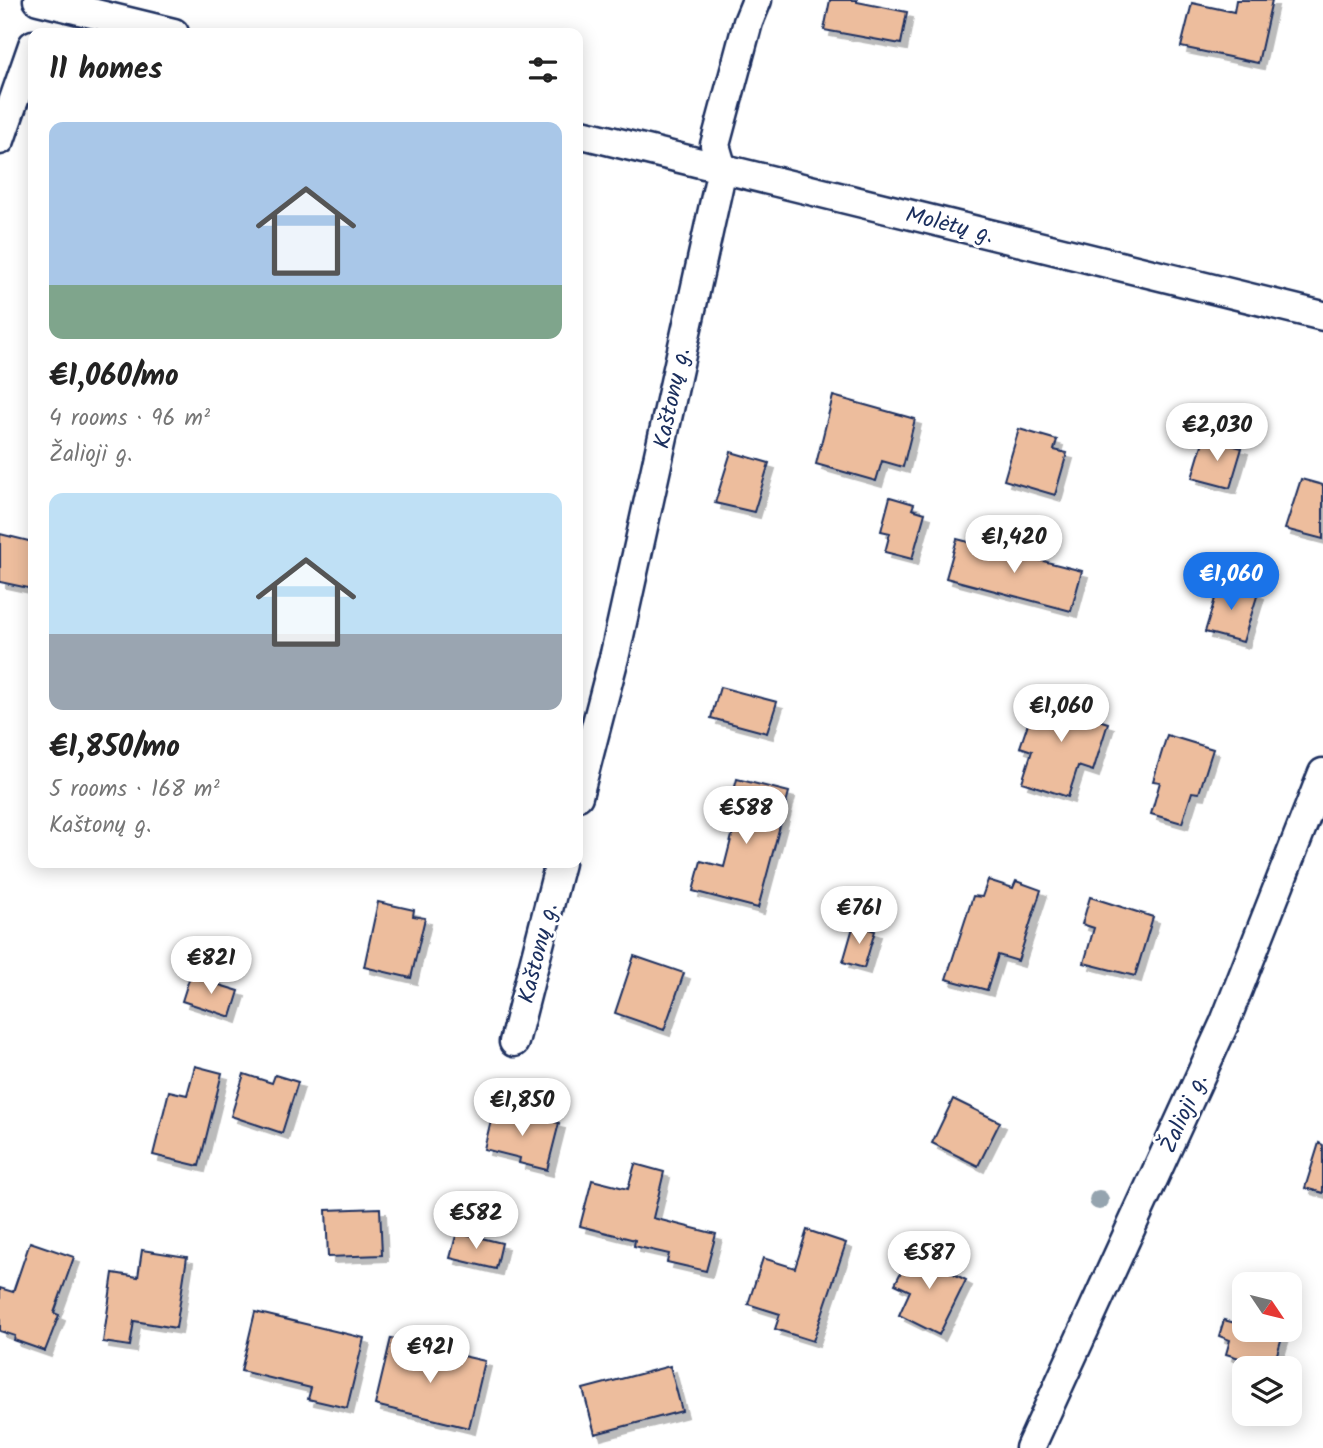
<!DOCTYPE html>
<html lang="en">
<head>
<meta charset="utf-8">
<style>
  :root { --surface:#fff; --page:#f2f2f2; --text:#222; --muted:#767676; --accent:#1a73e8 }
  body { margin:0; font-family:Kalam,sans-serif; background:var(--page); color:var(--text); height:100vh; display:flex; flex-direction:column; font-size:26px; white-space:nowrap }
  * { box-sizing:border-box; margin:0 }
  p { font-size:23px; color:var(--muted) }
  .icon { flex:none; width:38px; height:38px; fill:none; stroke:currentColor; stroke-width:2; stroke-linecap:round; stroke-linejoin:round }
  .map { position:relative; flex:1; overflow:hidden }
  .details { position:absolute; left:28px; top:28px; width:555px; height:840px; display:flex; flex-direction:column; background:var(--surface); border-radius:14px; box-shadow:0 4px 18px #0003 }
  .details>* { flex:none }
  .needle { width:46px; rotate:125deg }
  .controls { position:absolute; left:1232px; top:1272px; display:grid; gap:14px }
  .controls a { display:grid; place-items:center; width:70px; height:70px; border-radius:14px; background:var(--surface); box-shadow:0 4px 18px #0003; font-size:35px }
  .price { position:absolute; translate:-50% -60px; padding:0 16px; border-radius:24px; background:#fff; color:#222; font-size:23px; line-height:46px; filter:drop-shadow(0 2px 4px #0008) }
  .price::after { content:''; position:absolute; left:50%; top:42px; width:21px; height:16px; margin-left:-10px; background:inherit; clip-path:polygon(0 0,100% 0,50% 100%) }
  .price.active { background:var(--accent); color:#fff }
  ul { padding:0; list-style:none }
  li { display:grid; align-content:center; gap:14px; height:371px; padding:0 21px }
  li span { display:grid; place-items:center; height:217px; border-radius:14px; color:#555 }
  li>.icon { margin-inline-start:auto }
  span .icon { width:126px; height:126px; fill:#fffc; stroke-width:1 }
  li b { font-size:30px }
  h2 { display:flex; justify-content:space-between; align-items:center; height:84px; padding:0 21px; font-size:30px }
  .map>svg:first-child { display:block }
  .building { fill:#edbd9d; stroke:#1b2f5e; stroke-width:2; filter:url(#shadow) }
  .lines { fill:none; stroke-linecap:round; stroke-linejoin:round }
  .street-casing { stroke:#1b2f5e; stroke-width:33 }
  .street { stroke:#fff; stroke-width:28 }
  .tree { fill:#95a4af }
  .labels { text-anchor:middle; stroke-width:6; stroke-linejoin:round; paint-order:stroke }
  .street-label { font-size:23px; fill:#1b2f5e; stroke:#fff }
</style>
</head>
<body>
<div class="map">
<svg width="1323" height="1448" viewBox="0 0 1323 1448">
  <defs>
    <filter id="shadow"><feDropShadow dx="6" dy="6" stdDeviation="0" flood-color="#0004"/></filter>
  </defs>
  <rect width="100%" height="100%" fill="#fff"/>
  <filter id="ink" filterUnits="userSpaceOnUse"><feTurbulence type="fractalNoise" baseFrequency=".0143" numOctaves="2"/><feDisplacementMap in="SourceGraphic" scale="14" xChannelSelector="R" yChannelSelector="G"/><feConvolveMatrix kernelMatrix="1 2 1 2 8 2 1 2 1" color-interpolation-filters="sRGB"/></filter>
  <g filter="url(#ink)">
    <!-- building -->
    <path class="building" d="M830 0H857V2L907 12 901 44 824 30Z
      M1236 0H1272L1258 63 1181 47 1192 3 1234 12Z
      M833 396 915 419 903 467 882 461 876 481 816 464Z
      M1019 429 1057 440 1054 450 1067 453 1055 495 1004 480Z
      M1204 438 1242 448 1230 488 1192 478Z
      M731 452 769 463 754 512 715 503Z
      M1301 479 1323 485V539L1285 529Z
      M890 497 914 504 912 509 925 513 912 559 885 552 890 533 881 531Z
      M0 534 33 542V589L0 582Z
      M957 539 1082 571 1071 611 946 578Z
      M1220 582 1258 593 1243 642 1205 632Z
      M720 687 777 702 767 733 711 718Z
      M1057 698 1094 710 1092 718 1108 723 1093 771 1078 766 1068 797 1022 782 1032 751 1020 747 1036 700 1055 706Z
      M1167 735 1213 749 1199 793 1192 792 1182 823 1151 814 1160 782 1153 781Z
      M737 779 789 792 758 908 693 891 701 861 724 867 735 824 726 821Z
      M988 880 1013 888 1016 881 1041 890 1018 961 998 955 987 990 946 979 973 896 982 897Z
      M1090 897 1153 917 1135 976 1084 963 1094 928 1082 924Z
      M378 902 414 910 413 916 425 918 411 978 364 967Z
      M854 924 875 931 864 968 843 962Z
      M634 956 684 973 664 1030 615 1013Z
      M190 976 239 991 231 1017 182 1001Z
      M195 1066 222 1073 199 1166 153 1155 169 1091 187 1095Z
      M244 1074 272 1083 275 1075 298 1082 282 1133 231 1116Z
      M953 1099 1000 1122 978 1166 932 1143Z
      M494 1108 559 1123 547 1170 519 1163 520 1158 484 1149Z
      M1319 1143 1323 1145V1193L1305 1188Z
      M635 1164 664 1172 653 1218 716 1234 706 1271 667 1262 669 1254 634 1246 635 1240 580 1226 592 1180 628 1189Z
      M380 1208 382 1255 328 1257 326 1210Z
      M807 1230 846 1243 813 1341 775 1329 780 1314 748 1304 763 1258 795 1268Z
      M457 1232 502 1243 496 1269 450 1258Z
      M30 1242 74 1257 54 1313 59 1315 45 1351 14 1340 15 1336 0 1331V1288L13 1292Z
      M142 1250 187 1257 176 1328 134 1321 130 1346 103 1342 113 1273 138 1277Z
      M930 1251 948 1260 944 1269 966 1280 939 1335 899 1315 910 1291 895 1284 911 1252 926 1260Z
      M1239 1309 1244 1310V1330H1284L1273 1368 1226 1354 1230 1340 1219 1336 1224 1320 1235 1323Z
      M255 1312 364 1338 347 1408 308 1399 311 1388 241 1371Z
      M391 1338 423 1346 420 1358 451 1365 454 1354 485 1361 469 1428 375 1405Z
      M670 1366 682 1411 595 1434 583 1389Z"/>
    <g class="lines">
      <defs>
        <path id="street" d="M38 0 174 33
          M578 133 1323 316
          M0 140 33 45
          M578 796 615 654 722 169 715 145 748 22 757 0
          M514 1042 560 863
          M1030 1448 1225 1022 1323 773"/>
      </defs>
      <!-- street casing -->
      <use href="#street" class="street-casing"/>
      <!-- street -->
      <use href="#street" class="street"/>
    </g>
    <!-- trees -->
    <circle class="tree" cx="1099" cy="1200" r="10"/>
  </g>
  <g class="labels">
    <!-- street labels -->
    <g class="street-label">
      <text transform="translate(950 224) rotate(14)" y="8">Molėtų g.</text>
      <text transform="translate(671 398) rotate(-78)" y="8">Kaštonų g.</text>
      <text transform="translate(537 953) rotate(-76)" y="8">Kaštonų g.</text>
      <text transform="translate(1183 1113) rotate(-66)" y="8">Žalioji g.</text>
    </g>
  </g>
</svg>
<div class="controls">
<a><svg class="needle" viewBox="-14 -14 28 28"><path d="M0-13l5 13h-10z" fill="#e53935"/><path d="M0 13l5-13h-10z" fill="#767676"/></svg></a>
<a><svg class="icon" aria-label="layers" viewBox="0 0 24 24"><path d="M12 4l9 5-9 5-9-5zM3 14l9 5 9-5"/></svg></a>
</div>
<b class="price" style="left:1217px;top:463px">€2,030</b>
<b class="price" style="left:1014px;top:575px">€1,420</b>
<b class="price active" style="left:1231px;top:612px">€1,060</b>
<b class="price" style="left:1061px;top:744px">€1,060</b>
<b class="price" style="left:746px;top:846px">€588</b>
<b class="price" style="left:859px;top:946px">€761</b>
<b class="price" style="left:211px;top:996px">€821</b>
<b class="price" style="left:522px;top:1138px">€1,850</b>
<b class="price" style="left:476px;top:1251px">€582</b>
<b class="price" style="left:929px;top:1291px">€587</b>
<b class="price" style="left:430px;top:1385px">€921</b>
<section class="details">
<h2>11 homes<svg class="icon" aria-label="filters" viewBox="0 0 24 24"><path d="M4 7h16M4 17h16"/><circle cx="9" cy="7" r="2"/><circle cx="15" cy="17" r="2"/></svg></h2>
<ul>
<li><span style="background:linear-gradient(#a9c7e8 75%,#7fa58c 0)"><svg class="icon" aria-label="home" viewBox="0 0 24 24"><path d="M3 11l9-7 9 7M6 9v11h12V9"/></svg></span><div><b>€1,060/mo</b><p>4 rooms · 96 m²</p><p>Žalioji g.</p></div></li>
<li><span style="background:linear-gradient(#bfe0f5 65%,#9aa5b1 0)"><svg class="icon" aria-label="home" viewBox="0 0 24 24"><path d="M3 11l9-7 9 7M6 9v11h12V9"/></svg></span><div><b>€1,850/mo</b><p>5 rooms · 168 m²</p><p>Kaštonų g.</p></div></li>
</ul>
</section>
</div>
</body>
</html>
